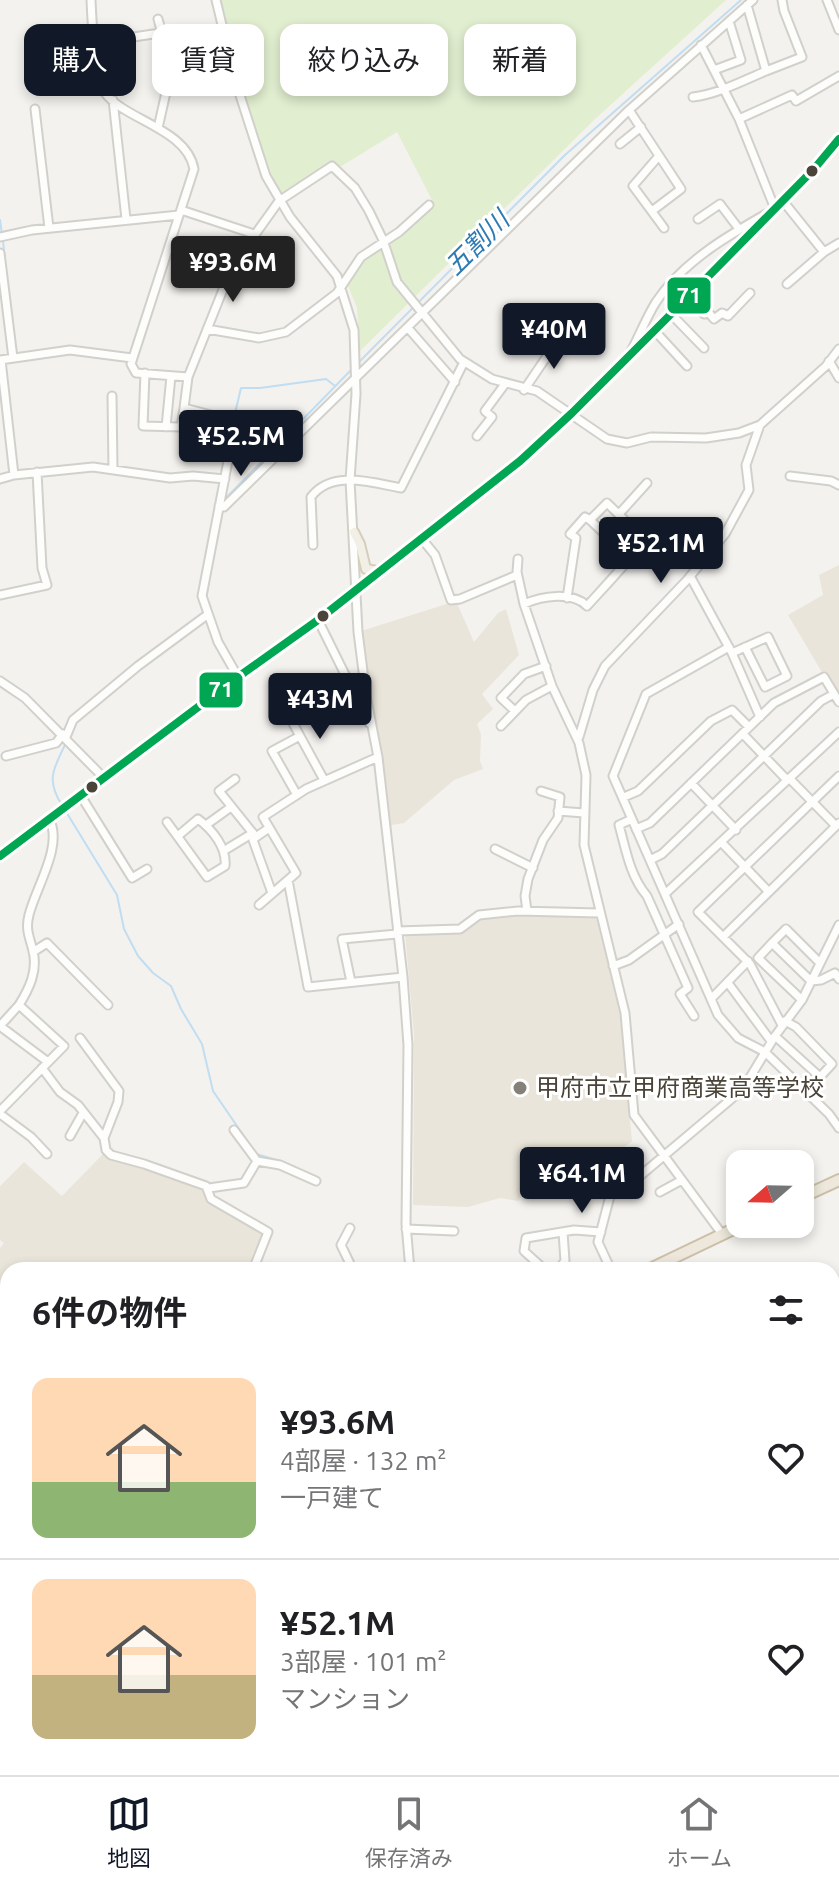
<!DOCTYPE html>
<html lang="ja">
<head>
<meta charset="utf-8">
<style>
  :root { --surface:#fff; --page:#f6f6f6; --text:#202124; --muted:#757577; --line:#e0e0e0; --accent:#111827 }
  body { margin:0; font-family:Ubuntu,"Noto Sans JP",sans-serif; background:var(--page); color:var(--text); height:100vh; display:flex; flex-direction:column; font-size:30px; white-space:nowrap }
  * { box-sizing:border-box; margin:0 }
  p { font-size:26px; color:var(--muted) }
  .icon { flex:none; width:44px; height:44px; fill:none; stroke:currentColor; stroke-width:2; stroke-linecap:round; stroke-linejoin:round }
  .map { position:relative; flex:1; overflow:hidden }
  .drawer { position:absolute; left:0px; top:1262px; width:840px; height:514px; display:flex; flex-direction:column; background:var(--surface); border-radius:24px 24px 0 0; box-shadow:0 4px 12px #0003 }
  .drawer>* { flex:none }
  .hud { position:absolute; left:24px; top:24px; width:792px; height:72px; display:flex; gap:16px }
  .needle { width:52px; rotate:250deg }
  .tools { position:absolute; left:726px; top:1150px; display:grid; gap:16px }
  .tools a { display:grid; place-items:center; width:88px; height:88px; border-radius:16px; background:var(--surface); box-shadow:0 4px 12px #0003; font-size:40px }
  .price { position:absolute; translate:-50% -68px; padding:0 18px; border-radius:8px; background:var(--accent); color:#fff; font-size:26px; line-height:52px; filter:drop-shadow(0 2px 4px #0008) }
  .price::after { content:''; position:absolute; left:50%; top:48px; width:24px; height:18px; margin-left:-12px; background:inherit; clip-path:polygon(0 0,100% 0,50% 100%) }
  .price.selected { background:#222; color:#fff }
  ul { padding:0; list-style:none }
  li { display:flex; align-items:center; gap:24px; height:200px; padding:0 32px }
  li+li { border-top:2px solid var(--line) }
  li span { display:grid; place-items:center; flex:none; width:224px; height:160px; border-radius:16px; color:#555 }
  li>.icon { margin-inline-start:auto }
  span .icon { width:96px; height:96px; fill:#fffc; stroke-width:1 }
  li b { font-size:34px }
  h2 { display:flex; justify-content:space-between; align-items:center; height:96px; padding:0 32px; font-size:34px }
  .chip { padding:0 28px; border-radius:16px; background:var(--surface); box-shadow:0 4px 12px #0003; font-size:28px; line-height:72px }
  .chip.selected { background:var(--accent); color:#fff }
  .tabs { display:flex; justify-content:space-around; align-items:center; height:112px; border-top:2px solid var(--line); background:var(--surface); font-size:22px; color:var(--muted) }
  .tabs a { display:grid; justify-items:center; gap:4px }
  .tabs .selected { color:var(--accent) }
  .map>svg:first-child { display:block }
  .education { fill:#eae5da }
  .green { fill:#e1eecf }
  .water { fill:#c0ddf1 }
  .lines { fill:none; stroke-linecap:round; stroke-linejoin:round }
  .stream { stroke:#c0ddf1; stroke-width:2 }
  .river { stroke:#c0ddf1; stroke-width:12 }
  .minor-casing { stroke:#d2d0cb; stroke-width:11 }
  .major-casing { stroke:#d6cebb; stroke-width:12 }
  .highway-casing { stroke:#ccbfa9; stroke-width:14 }
  .minor { stroke:#fdfdfc; stroke-width:7 }
  .major { stroke:#f2efe6; stroke-width:8 }
  .highway { stroke:#ede8db; stroke-width:10 }
  .highway-bridge-casing { stroke:#ccbfa9; stroke-width:14; stroke-linecap:butt }
  .highway-bridge { stroke:#ede8db; stroke-width:10 }
  .bus-1-casing { stroke:#fff; stroke-width:14 }
  .bus-1 { stroke:#00a651; stroke-width:8 }
  .bus-dot { fill:#4b4439; stroke:#fff; stroke-width:3 }
  .poi-dot { fill:#868178; stroke:#fff; stroke-width:3 }
  .labels { text-anchor:middle; stroke-width:6; stroke-linejoin:round; paint-order:stroke }
  .poi-label { font-size:24px; fill:#4b4439; stroke:#fff; text-anchor:start }
  .water-label { font-size:26px; font-style:italic; fill:#2e7ab2; stroke:#fff }
  .line-badge { stroke:#fff; stroke-width:3 }
  .badge-label { font-size:22px; text-anchor:middle; font-weight:bold; fill:#fff }
</style>
</head>
<body>
<div class="map">
<svg width="839" height="1775" viewBox="0 0 839 1775">
  <rect width="100%" height="100%" fill="#f4f2ee"/>
  <!-- education -->
  <path class="education" d="M839 565V701L788 615 823 595 819 575Z
    M456 601 474 642 498 613 506 609 519 655 482 694 493 709 477 724 481 734 480 761 483 769 454 780 404 823 386 826 358 632Z
    M527 913 596 917 620 1014 632 1141 618 1152H612V1163L533 1165 524 1194 518 1201 500 1198 468 1207 413 1205 414 1035 405 933 454 934 461 932 480 918Z
    M104 1153 107 1157 142 1166 204 1188 205 1197 265 1234 251 1270H8V1312L0 1305V1248L4 1243 0 1240V1186L24 1162 62 1196Z"/>
  <!-- green -->
  <path class="green" d="M221 0H726L594 120 360 351 357 308 346 281 364 259 415 223 434 204 397 132 340 167 332 162 282 195 272 176 250 114Z"/>
  <!-- water -->
  <path class="water" d="M340 1768H494L468 1775H318Z"/>
  <g class="lines">
    <!-- stream -->
    <path class="stream" d="M0 220 2 235
      M3 241 7 282
      M357 364 565 155 741 0
      M232 426 241 388H260L326 379 335 386
      M226 498 353 368
      M224 501 228 480
      M206 600 211 566
      M62 805C46 781 53 769 65 745
      M65 810 117 895 124 929 138 956 153 973 171 986 181 1009 202 1044 213 1091 250 1145
      M256 1154 280 1161"/>
    <!-- river -->
    <path class="river" d="M832 1702 839 1698
      M665 1775 686 1768"/>
    <defs>
      <path id="minor" d="M91 0C92 21 94 78 105 93 125 120 187 129 194 169L131 364 136 373 188 377
        M216 0 236 83 266 176 290 217 337 276 354 330 356 394 350 480 358 632 366 695 378 757 403 977 408 1045 406 1224 410 1270
        M827 0 839 30
        M158 19 168 55 169 79 158 128
        M94 43 160 33
        M714 70 741 60 729 21
        M766 71 802 57 784 11 782 0
        M693 97C718 94 742 81 766 71L747 5
        M113 100 126 219
        M35 109 49 228
        M629 110 681 189 652 211
        M739 119 792 95 796 101 839 76
        M620 144 641 127
        M658 157 633 186 664 228
        M783 201 824 252
        M181 210 254 234
        M698 219 720 204 739 229
        M0 237 32 230 179 215
        M0 253 13 358
        M787 284 824 252 839 243
        M690 295 704 314 709 313 714 319 722 313 728 316 750 293
        M671 314 704 348
        M408 328 455 382
        M207 329 259 338 286 332 337 293 361 257 399 232 429 205
        M654 330 687 366
        M630 353C639 337 646 318 656 302 684 260 732 233 775 209L739 119 701 45
        M0 360 70 350 132 358
        M1 360 14 475
        M829 361 839 378
        M145 373 143 426 181 427 184 408 226 419 229 424 228 461 202 596 218 642 238 677
        M524 390 560 337
        M112 396 113 470
        M184 408 188 377 232 267 279 201 332 166 355 188 369 211 383 240 397 282 460 359 492 379 537 391 607 439 627 443 651 437 706 438 739 433 760 425 826 366 839 349
        M166 427 171 376
        M477 436 492 417 485 411 505 384
        M790 476 831 481 839 485
        M0 479 14 475 93 467 170 478 193 476 225 479
        M219 506 224 507 629 110 753 0
        M619 514 647 483
        M422 539 435 555 451 600 460 599 517 575
        M313 545 311 497C332 469 373 483 401 488L464 362
        M518 559 517 572 524 604 552 686 579 743 586 775 584 845 625 1013 634 1115 722 1234
        M690 576 732 653 768 637 787 676 765 687 745 647
        M0 595 47 585 42 568 37 472
        M567 598 576 538 570 534 585 517 590 520
        M524 604C542 596 572 591 587 606 607 584 627 563 645 540L607 503 590 520 630 558
        M318 620 369 723
        M729 647 646 694 613 776 718 1015 738 1038 765 1052 829 1114 839 1128
        M732 653 760 717
        M0 681 25 698 104 778
        M515 711 501 698 524 674 546 666
        M289 716 324 780
        M501 726 526 700 552 686
        M743 734 787 780
        M66 737 73 720 138 666 207 615
        M579 737 593 690 605 666 687 580 725 534 749 490 746 465 760 425
        M6 756 56 743 63 734
        M789 778 836 826
        M235 779 219 791 256 837 269 828
        M691 783 736 830
        M297 795 272 751 300 736
        M81 796 132 878 147 869
        M624 797 638 791 711 721 732 710 749 727
        M558 811 584 813
        M632 819 619 825C626 850 630 876 647 896L688 988 680 994 694 1016
        M167 822 207 877 225 866C227 848 213 830 198 819L179 835
        M206 825 231 807
        M636 829 650 823 774 703 824 677 839 702
        M256 837 253 840 272 893
        M722 843 769 892
        M495 849 533 868
        M225 850 253 833
        M650 860 662 854 821 701 834 694
        M288 880 308 987 403 977
        M665 894 839 732
        M259 905 296 873 263 817 306 789 378 757
        M527 911 525 896 528 879 543 840 558 818 560 797 541 791
        M397 931 460 929 479 915 518 911 599 913
        M723 937 839 823
        M772 943 786 929 820 963
        M33 952 47 943 108 1005
        M759 957 772 943 811 981 821 980 835 973 839 979
        M758 958 802 1000
        M613 966 629 960 679 924
        M351 982 342 939 397 934
        M728 983 771 1041
        M711 999 748 961
        M782 1025 750 964 698 912 839 776
        M0 1026 48 1062
        M0 1026 19 1005
        M775 1036 820 1077 832 1064 796 1027 785 1021
        M80 1038 119 1091 118 1102 104 1138 106 1150 111 1155 144 1164 206 1186 211 1199 268 1232 253 1270
        M42 1068 60 1092 78 1105 104 1138
        M0 1111 64 1046 19 1005C29 989 38 971 33 951 30 938 25 930 29 915 35 889 64 845 49 819
        M0 1114 31 1137 47 1154
        M234 1130 257 1161 280 1165 316 1181
        M70 1136 83 1113
        M209 1188 244 1183 257 1161
        M660 1192 682 1180
        M350 1228 341 1245 353 1270
        M406 1229 454 1231
        M545 1270 524 1251 526 1238 574 1230 601 1232
        M558 1270 565 1261 563 1232
        M611 1270 598 1242 610 1196 634 1181 743 1089 775 1036 802 1000 839 925
        M832 1305 839 1301
        M832 1345 839 1342
        M832 1374 839 1388
        M832 1411 839 1407
        M0 1425 8 1474
        M832 1454 839 1450
        M8 1492V1551
        M832 1494 839 1491
        M832 1541 839 1536
        M832 1757 839 1753
        M495 1768 496 1775
        M830 1768 833 1775
        M235 1775 252 1768
        M804 1775 813 1768"/>
      <path id="major" d="M354 532 360 544 366 569 377 571
        M0 856 238 677 318 620 520 461 572 413 690 295 814 169 839 139
        M0 1573 8 1570
        M832 1619 839 1627"/>
      <path id="highway" d="M800 1198 839 1180
        M648 1270 744 1224
        M0 1721 8 1742
        M17 1768 19 1775
        M95 1775 105 1768"/>
    </defs>
    <!-- minor casing -->
    <use href="#minor" class="minor-casing"/>
    <!-- major casing -->
    <use href="#major" class="major-casing"/>
    <!-- highway casing -->
    <use href="#highway" class="highway-casing"/>
    <!-- minor -->
    <use href="#minor" class="minor"/>
    <!-- major -->
    <use href="#major" class="major"/>
    <!-- highway -->
    <use href="#highway" class="highway"/>
    <defs>
      <path id="highway-bridge" d="M0 1754 6 1775"/>
    </defs>
    <!-- highway-bridge casing -->
    <use href="#highway-bridge" class="highway-bridge-casing"/>
    <!-- highway-bridge -->
    <use href="#highway-bridge" class="highway-bridge"/>
    <defs>
      <path id="bus-1" d="M0 856 238 677 318 620 520 461 572 413 690 295 814 169 839 139"/>
    </defs>
    <!-- bus-1 casing -->
    <use href="#bus-1" class="bus-1-casing"/>
    <!-- bus-1 -->
    <use href="#bus-1" class="bus-1"/>
  </g>
  <!-- markers -->
  <g class="bus-dot">
    <circle cx="812" cy="171" r="7"/>
    <circle cx="323" cy="616" r="7"/>
    <circle cx="92" cy="787" r="7"/>
  </g>
  <circle class="poi-dot" cx="520" cy="1088" r="8"/>
  <g class="labels">
    <!-- poi labels -->
    <g class="poi-label">
      <text x="536" y="1096">甲府市立甲府商業高等学校</text>
    </g>
    <!-- water labels -->
    <g class="water-label">
      <text transform="translate(477 243) rotate(-45)" y="9">五割川</text>
    </g>
  </g>
  <g class="line-badge">
    <rect x="666" y="276" width="46" height="39" rx="8" fill="#00a651"/>
    <rect x="198" y="671" width="46" height="38" rx="8" fill="#00a651"/>
  </g>
  <g class="badge-label">
    <text x="689" y="303">71</text>
    <text x="221" y="697">71</text>
  </g>
</svg>
<div class="tools">
<a><svg class="needle" viewBox="-14 -14 28 28"><path d="M0-13l5 13h-10z" fill="#e53935"/><path d="M0 13l5-13h-10z" fill="#757577"/></svg></a>
</div>
<b class="price selected" style="left:233px;top:304px">¥93.6M</b>
<b class="price" style="left:554px;top:371px">¥40M</b>
<b class="price" style="left:241px;top:478px">¥52.5M</b>
<b class="price" style="left:661px;top:585px">¥52.1M</b>
<b class="price" style="left:320px;top:741px">¥43M</b>
<b class="price" style="left:582px;top:1215px">¥64.1M</b>
<div class="hud">
<a class="chip selected">購入</a>
<a class="chip">賃貸</a>
<a class="chip">絞り込み</a>
<a class="chip">新着</a>
</div>
<section class="drawer">
<h2>6件の物件<svg class="icon" aria-label="filters" viewBox="0 0 24 24"><path d="M4 7h16M4 17h16"/><circle cx="9" cy="7" r="2"/><circle cx="15" cy="17" r="2"/></svg></h2>
<ul>
<li><span style="background:linear-gradient(#ffd9b3 65%,#8fb573 0)"><svg class="icon" aria-label="home" viewBox="0 0 24 24"><path d="M3 11l9-7 9 7M6 9v11h12V9"/></svg></span><div><b>¥93.6M</b><p>4部屋 · 132 m²</p><p>一戸建て</p></div><svg class="icon" aria-label="heart" viewBox="0 0 24 24"><path d="M12 20l-8-8c-3-5 5-10 8-4 3-6 11-1 8 4z"/></svg></li>
<li><span style="background:linear-gradient(#ffd9b3 60%,#c2b280 0)"><svg class="icon" aria-label="home" viewBox="0 0 24 24"><path d="M3 11l9-7 9 7M6 9v11h12V9"/></svg></span><div><b>¥52.1M</b><p>3部屋 · 101 m²</p><p>マンション</p></div><svg class="icon" aria-label="heart" viewBox="0 0 24 24"><path d="M12 20l-8-8c-3-5 5-10 8-4 3-6 11-1 8 4z"/></svg></li>
</ul>
</section>
</div>
<nav class="tabs">
<a class="selected"><svg class="icon" aria-label="map" viewBox="0 0 24 24"><path d="M3 6l6-2 6 2 6-2v14l-6 2-6-2-6 2zM9 4v14M15 6v14"/></svg>地図</a>
<a><svg class="icon" aria-label="saved" viewBox="0 0 24 24"><path d="M7 4h10v16l-5-4-5 4z"/></svg>保存済み</a>
<a><svg class="icon" aria-label="home" viewBox="0 0 24 24"><path d="M3 11l9-7 9 7M6 9v11h12V9"/></svg>ホーム</a>
</nav>
</body>
</html>
